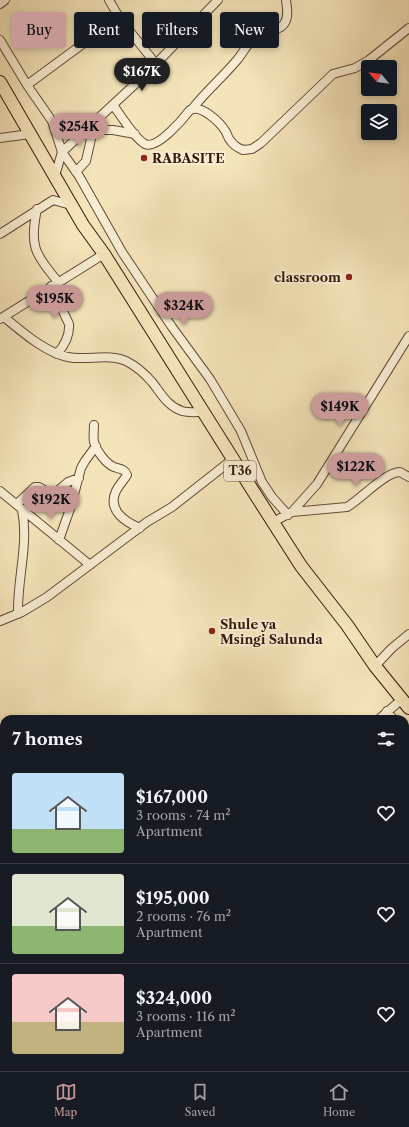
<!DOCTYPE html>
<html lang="en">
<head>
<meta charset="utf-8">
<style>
  :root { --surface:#171b24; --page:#20242c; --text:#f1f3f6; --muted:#9ea1a6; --line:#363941; --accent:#c59692 }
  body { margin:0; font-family:"Libre Caslon Text",serif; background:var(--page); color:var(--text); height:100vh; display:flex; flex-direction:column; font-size:15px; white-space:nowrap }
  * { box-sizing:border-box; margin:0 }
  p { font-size:13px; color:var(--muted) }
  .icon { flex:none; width:22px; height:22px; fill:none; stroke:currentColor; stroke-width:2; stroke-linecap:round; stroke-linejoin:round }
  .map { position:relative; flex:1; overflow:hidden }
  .sheet { position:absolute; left:0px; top:715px; width:409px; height:356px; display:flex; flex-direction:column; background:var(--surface); border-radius:12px 12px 0 0; box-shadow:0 2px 6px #0003 }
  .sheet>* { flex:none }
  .top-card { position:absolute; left:12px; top:12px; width:385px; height:36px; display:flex; gap:8px }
  .needle { width:26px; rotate:299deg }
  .controls { position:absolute; left:361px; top:60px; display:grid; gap:8px }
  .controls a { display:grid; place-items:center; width:36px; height:36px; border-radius:4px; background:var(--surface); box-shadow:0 2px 6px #0003; font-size:20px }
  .price { position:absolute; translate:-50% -34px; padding:0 9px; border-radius:14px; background:var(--accent); color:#111; font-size:13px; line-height:26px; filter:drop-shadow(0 1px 2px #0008) }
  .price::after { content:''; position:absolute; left:50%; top:24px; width:12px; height:9px; margin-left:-6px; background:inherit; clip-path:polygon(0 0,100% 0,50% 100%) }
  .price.current { background:#222; color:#fff }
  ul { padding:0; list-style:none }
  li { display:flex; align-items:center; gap:12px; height:100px; padding:0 12px }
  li+li { border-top:1px solid var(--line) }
  li span { display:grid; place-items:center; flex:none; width:112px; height:80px; border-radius:4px; color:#555 }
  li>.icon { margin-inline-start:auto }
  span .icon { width:48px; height:48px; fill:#fffc; stroke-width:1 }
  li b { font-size:17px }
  h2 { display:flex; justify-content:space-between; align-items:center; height:48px; padding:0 12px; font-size:17px }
  .tag { padding:0 14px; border-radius:4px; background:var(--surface); box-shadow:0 2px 6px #0003; font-size:14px; line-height:36px }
  .tag.current { background:var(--accent); color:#111 }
  .tab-bar { display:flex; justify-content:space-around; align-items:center; height:56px; border-top:1px solid var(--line); background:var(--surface); font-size:11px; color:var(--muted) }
  .tab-bar a { display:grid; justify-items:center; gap:2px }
  .tab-bar .current { color:var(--accent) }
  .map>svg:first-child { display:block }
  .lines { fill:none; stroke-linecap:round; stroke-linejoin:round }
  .minor-casing { stroke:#644a38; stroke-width:10 }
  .highway-casing { stroke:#34170d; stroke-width:14 }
  .minor { stroke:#f8edd2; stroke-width:8 }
  .highway { stroke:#f4e4b9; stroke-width:12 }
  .poi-dot { fill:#8f2418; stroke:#f8edd2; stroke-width:1.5 }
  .labels { text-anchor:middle; stroke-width:4; stroke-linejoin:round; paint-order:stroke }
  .shield { fill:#f8edd2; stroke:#6f5748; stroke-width:1 }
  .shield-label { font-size:12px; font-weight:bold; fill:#34170d }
  .poi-label { font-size:13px; font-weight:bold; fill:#34170d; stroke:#f8edd2; text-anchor:start }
</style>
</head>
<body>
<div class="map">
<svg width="409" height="1071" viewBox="0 0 409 1071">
  <rect width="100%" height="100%" fill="#f4e4b9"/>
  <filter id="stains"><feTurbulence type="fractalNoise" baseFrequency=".005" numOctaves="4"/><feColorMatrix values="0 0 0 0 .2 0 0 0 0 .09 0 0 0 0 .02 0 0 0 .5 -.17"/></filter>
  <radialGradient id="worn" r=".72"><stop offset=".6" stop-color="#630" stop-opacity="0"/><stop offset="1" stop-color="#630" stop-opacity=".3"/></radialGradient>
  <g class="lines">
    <defs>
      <path id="minor" d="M109 0 120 19 156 64
        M0 4 5 0
        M0 40 27 85 52 121 62 152 79 176 122 252 172 327 210 379 241 431 262 482 272 497 288 515
        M27 85 84 43 120 19
        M113 105C120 114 135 139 145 144 157 150 183 119 190 110 201 104 220 122 226 132 227 134 228 138 230 140 233 145 238 148 243 150L252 149 261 143 333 74 355 68 369 60 409 28
        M193 108C206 91 223 77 237 60 243 53 247 44 254 38 262 30 277 33 284 24 289 17 287 8 286 0
        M86 130H113L135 134
        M0 138 30 134
        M76 172 86 161 93 130
        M55 176 62 152 146 74 218 0
        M37 209C29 247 35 253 58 282
        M0 234 53 200 71 205
        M51 286 69 324C70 336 64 346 57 354
        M4 317C21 331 46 353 68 357 86 361 109 353 126 361 136 366 145 374 152 382 161 393 167 406 182 411 189 413 196 412 203 412
        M0 319 104 254
        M94 425C94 430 93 436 94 442 96 450 106 464 114 467 120 469 125 469 127 475 124 480 119 485 116 491 107 510 125 522 140 528
        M0 491 90 565
        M17 504 35 487H39L48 492 55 493 68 482 79 478
        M292 512 347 507C360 500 385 472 400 472L409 477
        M273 522 292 512 317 484 409 336
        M59 540 71 506 81 468 85 461 96 446
        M18 614C17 579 29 544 22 510
        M0 621 22 612 47 597 147 522 172 507 233 459
        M375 666 392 648 409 634
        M387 711 393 719
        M379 719 401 700
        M0 732 4 745
        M405 733 409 737
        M0 804 4 798
        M0 845 4 849
        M405 849 409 853
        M0 904 4 900
        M405 978H409
        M3 1071 7 1067"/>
      <path id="highway" d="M0 82 83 225 104 254 255 494 301 566 347 625 375 666 409 708"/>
    </defs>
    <!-- minor casing -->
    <use href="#minor" class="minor-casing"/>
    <!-- highway casing -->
    <use href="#highway" class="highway-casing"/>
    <!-- minor -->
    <use href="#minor" class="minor"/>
    <!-- highway -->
    <use href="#highway" class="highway"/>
  </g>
  <!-- markers -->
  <g class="poi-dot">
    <circle cx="144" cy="158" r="4"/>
    <circle cx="349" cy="277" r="4"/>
    <circle cx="212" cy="631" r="4"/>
  </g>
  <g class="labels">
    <!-- shield labels -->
    <rect class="shield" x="224" y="461" width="32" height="20" rx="3"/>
    <g class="shield-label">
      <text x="240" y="475">T36</text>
    </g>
    <!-- poi labels -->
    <g class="poi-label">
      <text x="152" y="163">RABASITE</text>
      <text x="341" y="282" text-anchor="end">classroom</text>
      <text x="220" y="629">Shule ya<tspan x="220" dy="15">Msingi Salunda</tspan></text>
    </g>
  </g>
  <rect width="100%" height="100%" filter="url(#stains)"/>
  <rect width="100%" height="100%" fill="url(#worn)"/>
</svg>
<div class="controls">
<a><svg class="needle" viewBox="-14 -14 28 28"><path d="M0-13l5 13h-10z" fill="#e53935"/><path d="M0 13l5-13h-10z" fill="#9ea1a6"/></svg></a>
<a><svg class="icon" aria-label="layers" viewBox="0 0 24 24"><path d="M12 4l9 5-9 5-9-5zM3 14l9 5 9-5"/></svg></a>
</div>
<b class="price current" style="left:142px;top:92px">$167K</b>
<b class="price" style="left:79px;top:147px">$254K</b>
<b class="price" style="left:55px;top:319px">$195K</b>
<b class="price" style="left:184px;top:326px">$324K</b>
<b class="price" style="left:340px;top:427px">$149K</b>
<b class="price" style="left:356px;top:487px">$122K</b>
<b class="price" style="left:51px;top:520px">$192K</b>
<div class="top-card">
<a class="tag current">Buy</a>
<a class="tag">Rent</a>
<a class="tag">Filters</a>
<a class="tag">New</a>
</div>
<section class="sheet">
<h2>7 homes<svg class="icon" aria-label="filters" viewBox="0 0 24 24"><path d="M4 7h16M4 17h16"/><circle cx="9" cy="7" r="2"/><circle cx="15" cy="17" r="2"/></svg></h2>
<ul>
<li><span style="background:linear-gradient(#bfe0f5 70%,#8fb573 0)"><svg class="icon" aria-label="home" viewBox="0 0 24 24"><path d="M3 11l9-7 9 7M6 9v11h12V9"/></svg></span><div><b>$167,000</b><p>3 rooms · 74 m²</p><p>Apartment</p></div><svg class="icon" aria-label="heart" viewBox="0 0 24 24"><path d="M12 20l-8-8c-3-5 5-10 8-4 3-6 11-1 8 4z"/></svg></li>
<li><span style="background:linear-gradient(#dfe7d0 65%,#8fb573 0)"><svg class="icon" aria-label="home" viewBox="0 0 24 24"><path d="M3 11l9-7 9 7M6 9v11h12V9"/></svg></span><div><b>$195,000</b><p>2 rooms · 76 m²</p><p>Apartment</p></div><svg class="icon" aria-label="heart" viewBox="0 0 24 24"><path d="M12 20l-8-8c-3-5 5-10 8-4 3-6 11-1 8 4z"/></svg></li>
<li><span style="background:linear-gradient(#f6c9c9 60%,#c2b280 0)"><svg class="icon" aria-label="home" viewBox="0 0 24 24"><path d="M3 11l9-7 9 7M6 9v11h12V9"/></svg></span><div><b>$324,000</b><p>3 rooms · 116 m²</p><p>Apartment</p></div><svg class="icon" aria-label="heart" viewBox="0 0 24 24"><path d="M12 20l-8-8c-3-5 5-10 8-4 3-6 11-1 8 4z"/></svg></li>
</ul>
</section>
</div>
<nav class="tab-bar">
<a class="current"><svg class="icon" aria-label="map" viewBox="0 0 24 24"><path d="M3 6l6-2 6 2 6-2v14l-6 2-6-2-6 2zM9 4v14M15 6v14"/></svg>Map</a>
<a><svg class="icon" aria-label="saved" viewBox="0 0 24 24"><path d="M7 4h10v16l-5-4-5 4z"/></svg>Saved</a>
<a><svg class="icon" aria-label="home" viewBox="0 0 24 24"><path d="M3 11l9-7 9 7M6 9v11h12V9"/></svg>Home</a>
</nav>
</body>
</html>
